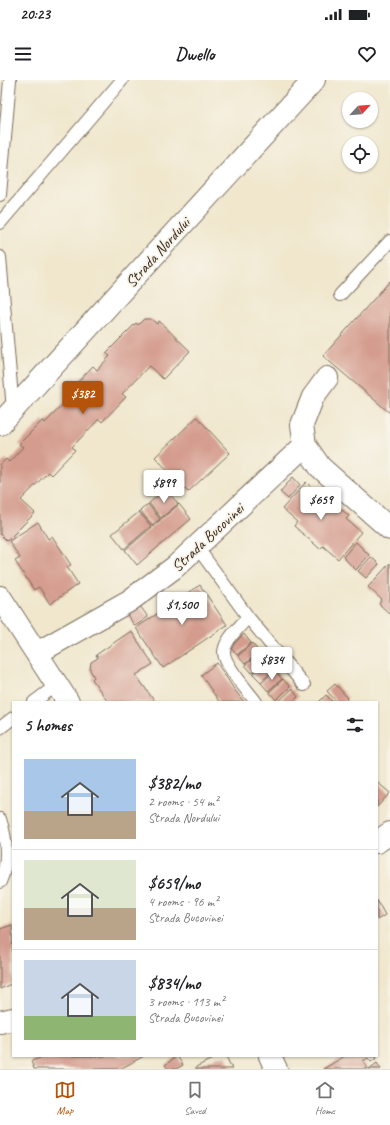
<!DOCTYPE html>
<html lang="en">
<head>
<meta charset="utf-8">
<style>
  :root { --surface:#fff; --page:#f6f6f6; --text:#202124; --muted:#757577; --line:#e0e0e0; --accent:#b45309 }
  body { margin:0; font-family:Caveat,sans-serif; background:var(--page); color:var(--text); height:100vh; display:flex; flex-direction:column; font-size:15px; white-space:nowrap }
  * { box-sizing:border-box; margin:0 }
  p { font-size:13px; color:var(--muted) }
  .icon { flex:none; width:22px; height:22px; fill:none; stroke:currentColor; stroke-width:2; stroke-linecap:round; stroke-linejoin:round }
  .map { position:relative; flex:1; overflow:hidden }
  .details { position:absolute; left:12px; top:621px; width:366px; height:356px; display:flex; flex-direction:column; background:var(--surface); border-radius:0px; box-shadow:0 1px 3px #0004 }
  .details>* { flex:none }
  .needle { width:26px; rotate:64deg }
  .tools { position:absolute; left:342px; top:12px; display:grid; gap:8px }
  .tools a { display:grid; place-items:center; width:36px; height:36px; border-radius:50%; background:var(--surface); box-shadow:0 1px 3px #0004; font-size:20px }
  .price { position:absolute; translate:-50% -34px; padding:0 9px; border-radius:4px; background:#fff; color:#222; font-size:13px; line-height:26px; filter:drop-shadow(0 1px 2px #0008) }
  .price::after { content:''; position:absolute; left:50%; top:24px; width:12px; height:9px; margin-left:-6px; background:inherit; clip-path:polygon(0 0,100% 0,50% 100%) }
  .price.on { background:var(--accent); color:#fff }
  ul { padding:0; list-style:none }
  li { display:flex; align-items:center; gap:12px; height:100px; padding:0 12px }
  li+li { border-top:1px solid var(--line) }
  li span { display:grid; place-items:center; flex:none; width:112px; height:80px; border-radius:0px; color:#555 }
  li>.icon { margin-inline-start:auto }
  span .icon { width:48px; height:48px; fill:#fffc; stroke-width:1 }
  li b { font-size:17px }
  h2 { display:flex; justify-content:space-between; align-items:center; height:48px; padding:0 12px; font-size:17px }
  .status { display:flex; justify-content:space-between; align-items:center; height:28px; padding:0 20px; background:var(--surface); direction:ltr }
  .status svg { height:11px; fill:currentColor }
  header { display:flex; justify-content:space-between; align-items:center; height:52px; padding:0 12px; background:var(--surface); font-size:18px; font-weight:800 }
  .tab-bar { display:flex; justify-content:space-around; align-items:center; height:56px; border-top:1px solid var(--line); background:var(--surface); font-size:11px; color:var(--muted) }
  .tab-bar a { display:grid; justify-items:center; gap:2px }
  .tab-bar .on { color:var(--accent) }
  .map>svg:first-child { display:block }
  .building { fill:#d49c8e }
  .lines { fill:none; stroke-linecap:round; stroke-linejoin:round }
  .lane-casing { stroke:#7a6c5b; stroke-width:14 }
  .street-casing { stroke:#7a6c5b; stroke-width:24 }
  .secondary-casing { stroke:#7a6c5b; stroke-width:24 }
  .lane { stroke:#fff; stroke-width:12 }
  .street { stroke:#fff; stroke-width:22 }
  .secondary { stroke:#fff; stroke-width:22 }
  .labels { text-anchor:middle; stroke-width:3.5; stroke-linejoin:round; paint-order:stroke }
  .street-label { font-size:16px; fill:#3b2a1e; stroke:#f7f3e8 }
</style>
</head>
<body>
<div class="status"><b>20:23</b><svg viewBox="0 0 49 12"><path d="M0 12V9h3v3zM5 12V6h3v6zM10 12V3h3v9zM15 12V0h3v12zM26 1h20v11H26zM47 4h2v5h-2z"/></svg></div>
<header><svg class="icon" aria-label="menu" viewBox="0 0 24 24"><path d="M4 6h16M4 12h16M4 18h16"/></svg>Dwello<svg class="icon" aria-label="heart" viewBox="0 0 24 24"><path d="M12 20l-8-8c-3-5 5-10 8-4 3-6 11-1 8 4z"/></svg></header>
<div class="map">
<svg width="390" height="989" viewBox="0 0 390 989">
  <rect width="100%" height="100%" fill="#f7f3e8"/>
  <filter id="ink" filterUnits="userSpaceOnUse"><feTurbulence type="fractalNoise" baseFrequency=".025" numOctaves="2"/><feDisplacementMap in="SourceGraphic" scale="8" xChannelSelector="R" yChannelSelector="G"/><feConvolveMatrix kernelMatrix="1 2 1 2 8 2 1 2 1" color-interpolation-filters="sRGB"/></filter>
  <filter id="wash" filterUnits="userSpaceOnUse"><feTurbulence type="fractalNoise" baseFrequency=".012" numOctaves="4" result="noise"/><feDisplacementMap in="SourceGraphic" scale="16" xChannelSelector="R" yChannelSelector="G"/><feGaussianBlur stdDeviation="0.9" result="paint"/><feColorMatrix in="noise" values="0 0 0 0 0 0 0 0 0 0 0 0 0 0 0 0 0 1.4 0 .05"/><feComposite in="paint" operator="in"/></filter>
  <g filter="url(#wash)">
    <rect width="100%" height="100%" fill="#f0e7cd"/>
    <g id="blocks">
      <!-- building -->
      <path class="building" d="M390 201V333L323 276Z
        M144 239H151L157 244 159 241 190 271 163 299 149 286 122 314 126 317 102 342 99 339 72 367 75 370 51 395 48 392 21 420 35 433 7 461 0 454V385L6 379 9 382 23 367 19 364 43 340 45 343 72 315 69 311 93 286 97 290 110 276 106 273 136 243 138 245Z
        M197 337 230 373 188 412 155 377Z
        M293 397 300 405 288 419 280 412Z
        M306 402 320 416 323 413 349 436 346 439 361 452 338 479 323 466 320 469 294 446 297 442 282 429Z
        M166 409 178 424 161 438 149 423Z
        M148 424 160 439 152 445 140 431Z
        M179 424 191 439 137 485 125 470Z
        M139 432 151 446 124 469 112 454Z
        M38 442 48 459 52 456 71 485 67 487 78 504 50 524 39 507 34 510 15 481 20 478 9 461Z
        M356 462 369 475 356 490 343 477Z
        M371 477 379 484 366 498 358 491Z
        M390 483V534L379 524 382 520 368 507Z
        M200 505 227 545 163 588 136 548Z
        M140 526 148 537 135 546 127 535Z
        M131 551 153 584 136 595 155 622H108L92 599 94 597 90 590 91 582 98 578 96 575Z
        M244 554 251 563 237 575 230 567Z
        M252 563 259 572 245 584 238 576Z
        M260 573 267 581 252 593 245 585Z
        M267 581 274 589 261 602 253 594Z
        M217 583 234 609 244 622H219L218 620 201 595Z
        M275 591 282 599 268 611 261 603Z
        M283 599 290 607 276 620 269 612Z
        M335 604 348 618 344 622H337L327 611Z
        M292 609 298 617 292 622H278Z
        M326 615 333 622H319Z
        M377 702 390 713 377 727Z
        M377 820 385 835 377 840Z
        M12 845 13 903 0 909V849Z
        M47 976H144L120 989H34L31 981Z
        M177 976 183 985 176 989H168L165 985Z
        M218 976H226L232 989H196V987Z
        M345 976H376L377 978 371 982 368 978 363 981 368 989H323Z
        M377 983 381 989H369Z"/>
    </g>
  </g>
  <g filter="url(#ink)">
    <use href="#blocks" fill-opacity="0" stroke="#7a6c5b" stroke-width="1"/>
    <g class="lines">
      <defs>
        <path id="lane" d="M0 115 10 0
          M0 143 122 0
          M0 177 13 330
          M340 215 390 161
          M197 467 248 537 304 605
          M248 537C241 546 224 560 224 573 225 586 248 611 256 622
          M34 622 58 604
          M0 648 13 638
          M0 739C7 760 9 782 0 802"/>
        <path id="street" d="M327 298 313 317 302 345 305 365 320 387 390 449
          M37 573 129 521 175 487 305 365
          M377 762 390 753
          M0 942 13 939"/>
        <path id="secondary" d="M0 344 314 0
          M0 517 68 622
          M270 976 276 989"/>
      </defs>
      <!-- lane casing -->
      <use href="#lane" class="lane-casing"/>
      <!-- street casing -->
      <use href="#street" class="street-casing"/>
      <!-- secondary casing -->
      <use href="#secondary" class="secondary-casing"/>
      <!-- lane -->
      <use href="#lane" class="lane"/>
      <!-- street -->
      <use href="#street" class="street"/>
      <!-- secondary -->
      <use href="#secondary" class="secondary"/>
    </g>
  </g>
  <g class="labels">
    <!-- street labels -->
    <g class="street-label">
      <text transform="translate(157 172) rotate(-48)" y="6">Strada Nordului</text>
      <text transform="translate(207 457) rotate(-43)" y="6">Strada Bucovinei</text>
    </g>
  </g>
</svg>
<div class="tools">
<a><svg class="needle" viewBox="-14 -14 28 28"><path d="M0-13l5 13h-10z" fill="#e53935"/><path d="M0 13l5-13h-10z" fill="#757577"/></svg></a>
<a><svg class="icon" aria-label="locate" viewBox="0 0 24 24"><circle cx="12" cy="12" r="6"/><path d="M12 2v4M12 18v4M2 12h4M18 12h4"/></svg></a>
</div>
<b class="price on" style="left:83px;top:335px">$382</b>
<b class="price" style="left:164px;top:424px">$899</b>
<b class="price" style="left:321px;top:441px">$659</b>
<b class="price" style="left:182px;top:546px">$1,500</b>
<b class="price" style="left:272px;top:601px">$834</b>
<section class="details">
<h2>5 homes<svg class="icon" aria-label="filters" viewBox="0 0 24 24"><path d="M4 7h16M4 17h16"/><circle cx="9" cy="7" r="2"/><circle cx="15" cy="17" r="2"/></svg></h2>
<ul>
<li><span style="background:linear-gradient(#a9c7e8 65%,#b9a48a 0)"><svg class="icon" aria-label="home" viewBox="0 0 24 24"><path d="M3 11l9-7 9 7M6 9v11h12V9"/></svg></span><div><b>$382/mo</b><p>2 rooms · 54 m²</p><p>Strada Nordului</p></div></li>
<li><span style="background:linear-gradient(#dfe7d0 60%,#b9a48a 0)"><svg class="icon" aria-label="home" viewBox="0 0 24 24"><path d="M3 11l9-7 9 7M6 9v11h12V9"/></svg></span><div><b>$659/mo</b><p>4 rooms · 96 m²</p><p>Strada Bucovinei</p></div></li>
<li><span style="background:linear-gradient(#c9d6e8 70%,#8fb573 0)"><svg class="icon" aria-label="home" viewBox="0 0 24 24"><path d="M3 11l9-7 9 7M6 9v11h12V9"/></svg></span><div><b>$834/mo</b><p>3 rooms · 113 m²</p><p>Strada Bucovinei</p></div></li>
</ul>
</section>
</div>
<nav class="tab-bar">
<a class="on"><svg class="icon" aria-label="map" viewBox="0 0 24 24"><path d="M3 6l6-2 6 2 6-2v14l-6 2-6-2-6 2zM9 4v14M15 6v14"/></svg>Map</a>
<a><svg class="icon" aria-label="saved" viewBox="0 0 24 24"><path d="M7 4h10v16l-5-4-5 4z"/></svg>Saved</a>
<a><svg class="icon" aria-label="home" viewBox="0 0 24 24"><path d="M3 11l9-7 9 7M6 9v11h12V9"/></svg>Home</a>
</nav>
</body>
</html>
